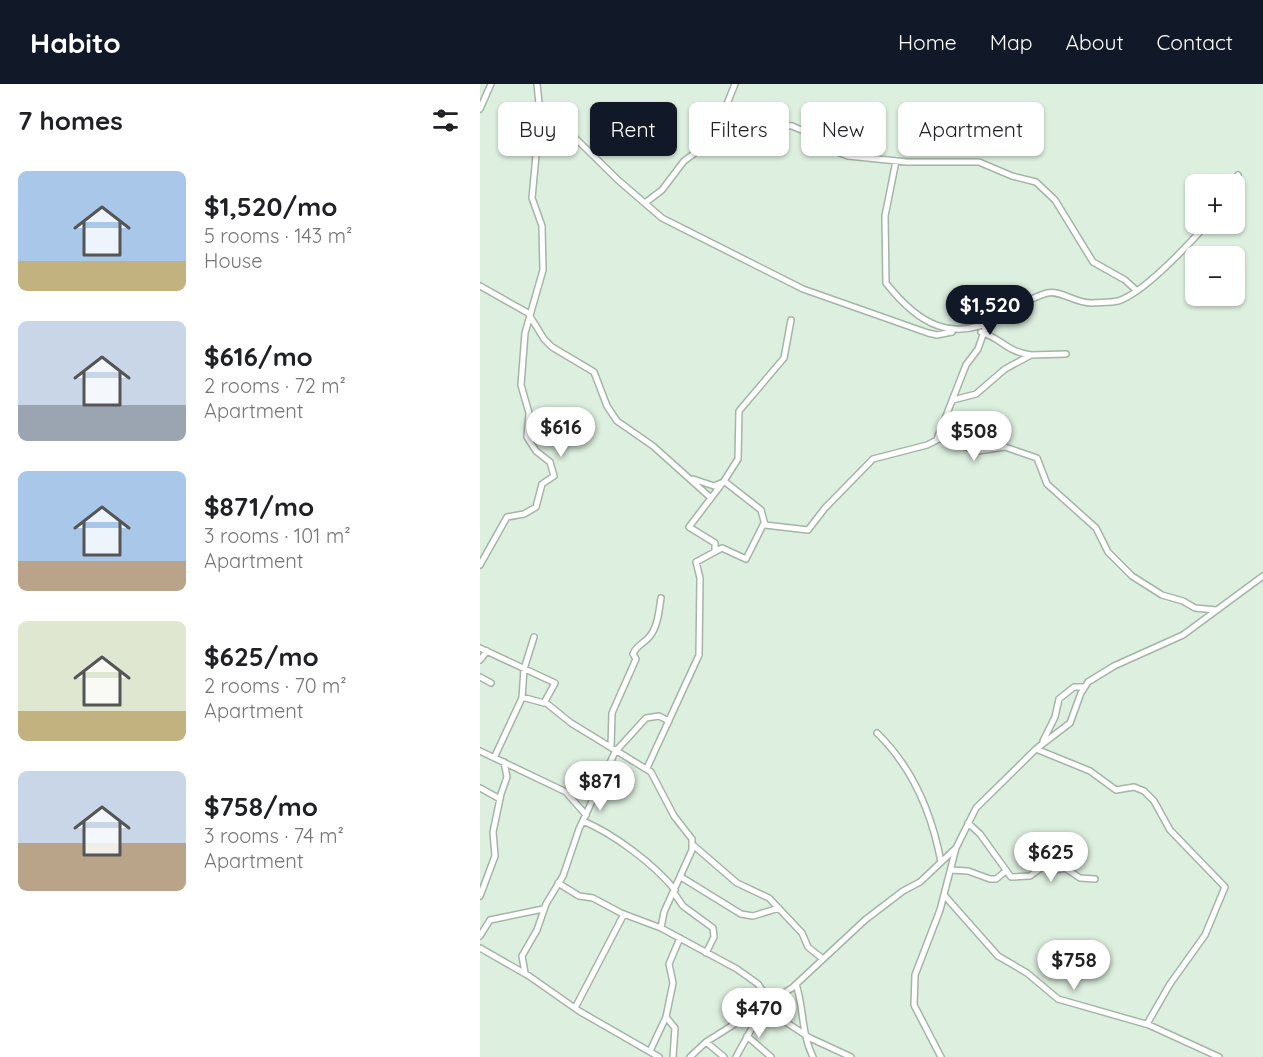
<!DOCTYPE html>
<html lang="en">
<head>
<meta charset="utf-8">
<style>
  :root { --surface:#fff; --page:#f2f2f2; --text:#202124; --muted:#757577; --accent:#111827 }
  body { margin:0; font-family:Quicksand,sans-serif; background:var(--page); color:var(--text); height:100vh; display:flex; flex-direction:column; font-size:22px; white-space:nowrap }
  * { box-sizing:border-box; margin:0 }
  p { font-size:20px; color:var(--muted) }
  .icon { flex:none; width:33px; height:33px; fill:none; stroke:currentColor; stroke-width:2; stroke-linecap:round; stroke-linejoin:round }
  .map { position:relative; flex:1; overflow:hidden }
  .panel { display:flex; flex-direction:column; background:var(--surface); width:480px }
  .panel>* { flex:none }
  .guide { position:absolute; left:18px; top:18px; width:570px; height:54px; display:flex; gap:12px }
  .tools { position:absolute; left:705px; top:90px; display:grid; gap:12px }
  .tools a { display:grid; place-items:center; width:60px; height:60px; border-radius:9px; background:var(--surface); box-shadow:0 2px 4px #0004; font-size:30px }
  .price { position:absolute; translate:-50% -51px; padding:0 14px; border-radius:21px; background:#fff; color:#222; font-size:20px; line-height:39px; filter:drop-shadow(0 2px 3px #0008) }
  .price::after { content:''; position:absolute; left:50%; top:36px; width:18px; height:14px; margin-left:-9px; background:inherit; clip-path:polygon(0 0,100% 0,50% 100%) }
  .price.on { background:var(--accent); color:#fff }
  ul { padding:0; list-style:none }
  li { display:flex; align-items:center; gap:18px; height:150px; padding:0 18px }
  li span { display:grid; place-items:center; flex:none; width:168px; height:120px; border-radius:9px; color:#555 }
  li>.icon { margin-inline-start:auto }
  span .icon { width:72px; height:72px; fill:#fffc; stroke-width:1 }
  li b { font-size:26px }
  h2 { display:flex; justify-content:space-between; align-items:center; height:72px; padding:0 18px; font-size:26px }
  .tag { padding:0 21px; border-radius:9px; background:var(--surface); box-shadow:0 2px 4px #0004; font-size:21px; line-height:54px }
  .tag.on { background:var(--accent); color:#fff }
  header { display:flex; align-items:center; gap:36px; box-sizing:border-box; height:84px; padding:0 30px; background:var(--accent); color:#fff }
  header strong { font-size:28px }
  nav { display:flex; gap:33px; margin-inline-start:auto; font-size:21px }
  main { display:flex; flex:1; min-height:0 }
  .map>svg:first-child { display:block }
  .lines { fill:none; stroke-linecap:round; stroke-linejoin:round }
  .minor-casing { stroke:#a4b5a7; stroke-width:8 }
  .minor { stroke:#fff; stroke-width:5 }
</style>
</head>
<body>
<header>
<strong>Habito</strong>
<nav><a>Home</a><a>Map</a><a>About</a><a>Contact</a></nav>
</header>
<main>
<section class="panel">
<h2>7 homes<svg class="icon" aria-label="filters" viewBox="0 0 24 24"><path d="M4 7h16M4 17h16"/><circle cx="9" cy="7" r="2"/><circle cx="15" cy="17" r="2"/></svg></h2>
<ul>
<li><span style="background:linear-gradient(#a9c7e8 75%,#c2b280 0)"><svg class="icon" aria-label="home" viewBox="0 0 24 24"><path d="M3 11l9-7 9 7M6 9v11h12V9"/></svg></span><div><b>$1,520/mo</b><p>5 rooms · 143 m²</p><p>House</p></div></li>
<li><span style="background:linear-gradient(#c9d6e8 70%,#9aa5b1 0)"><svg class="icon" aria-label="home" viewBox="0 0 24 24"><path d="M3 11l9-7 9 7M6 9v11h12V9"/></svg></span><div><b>$616/mo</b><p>2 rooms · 72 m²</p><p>Apartment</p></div></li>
<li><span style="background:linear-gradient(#a9c7e8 75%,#b9a48a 0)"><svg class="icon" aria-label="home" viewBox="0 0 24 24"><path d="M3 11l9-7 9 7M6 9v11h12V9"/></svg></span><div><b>$871/mo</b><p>3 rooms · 101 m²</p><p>Apartment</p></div></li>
<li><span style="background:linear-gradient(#dfe7d0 75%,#c2b280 0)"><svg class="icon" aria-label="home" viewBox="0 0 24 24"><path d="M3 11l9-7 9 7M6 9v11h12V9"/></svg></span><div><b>$625/mo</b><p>2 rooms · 70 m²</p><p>Apartment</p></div></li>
<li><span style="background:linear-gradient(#c9d6e8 60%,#b9a48a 0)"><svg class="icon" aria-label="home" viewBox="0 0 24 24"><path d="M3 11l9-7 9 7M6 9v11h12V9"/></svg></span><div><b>$758/mo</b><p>3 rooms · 74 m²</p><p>Apartment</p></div></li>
</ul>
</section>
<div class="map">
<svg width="783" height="973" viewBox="0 0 783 973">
  <rect width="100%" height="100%" fill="#ddefdf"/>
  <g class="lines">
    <defs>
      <path id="minor" d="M0 25 11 0
        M60 29 82 41 138 96 182 134 323 205 448 249 457 251 472 248
        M243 34 262 31 279 38 312 42 331 50 349 65 368 72 427 78H499L532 92 556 98 575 116 613 178 645 196 656 206
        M416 77 405 132 406 199C439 241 473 260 522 232 537 224 551 213 567 209 581 206 595 219 611 219 619 218 630 219 638 217 664 209 709 160 727 140
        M751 100 758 91
        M165 119 182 106 204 77 227 60 234 52 255 0
        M0 202 48 229 64 255 72 263 114 288 127 322 137 337 173 362 231 414
        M501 248C524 256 525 267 551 271
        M473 316 496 310 525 285 551 271 586 270
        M457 355 486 281 498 265 506 242
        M213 395 234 402 241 399
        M244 397 258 375 259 327 304 274 311 236
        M235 467V459L209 443 244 397 281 426 285 441 328 446 345 424 393 375 447 361 461 354 497 367 525 363 557 374 567 400 616 444 628 468 652 492 682 511 703 517 715 524 736 526
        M0 481 27 433 44 430 56 423 62 400 74 392 70 378 56 367 47 353 49 329 41 301 45 249 63 186 62 142 52 114 60 29 57 0
        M0 564 75 599 64 619 42 613
        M0 576 7 567
        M0 593 11 599
        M65 618 91 639 171 688 194 732 212 755V766L184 828 181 844
        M397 649C432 683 452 730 461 778
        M563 657 575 633 579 615 594 603H603
        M131 663 132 629 156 575 153 570C157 560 164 560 170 552 178 542 179 526 181 514
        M556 665 610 687 636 706 654 703 664 707 674 717 690 746 745 803 725 851 690 900 667 940
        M0 667 86 708 106 731
        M14 674 42 614 44 585 54 553
        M167 684 219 571 220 494 216 478 242 464 266 475 284 439
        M0 704 20 715
        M103 737C134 750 174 780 195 806
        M488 739 500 750 531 793 550 792 565 781 571 787 585 784 600 794 615 795
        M213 761 257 799 289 814 322 849 328 863 343 875
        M471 786 488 787 510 795H516L526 787
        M201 793 261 830 273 832 299 824
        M78 799 99 812 113 814 141 829 181 844 257 885 278 900 290 918
        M194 809 203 822 233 844 234 853 226 869
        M464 811 518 872 547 889 578 915 669 941 739 973
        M0 812 15 772 13 748 21 710 27 693 24 678
        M0 852 10 836 63 825
        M0 864 49 892 99 927 179 973
        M45 889 42 872 57 846 66 820 83 792 99 745 135 668 166 634 179 632 189 637
        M316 900C324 924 321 949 333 973
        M283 923 330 954 371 973
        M95 924 144 830
        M267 952 291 973
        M226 958 244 973
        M170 967 186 933
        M193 973 195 944 186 933 193 899 189 880 200 854
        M210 973 226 958 312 904 385 836 423 807 440 798 476 764
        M256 973 272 944 269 931
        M461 973 434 921 435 891 460 826 476 764 496 724 556 665 590 639 601 609 608 598 634 582 703 551 783 492"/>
    </defs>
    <!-- minor casing -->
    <use href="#minor" class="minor-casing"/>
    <!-- minor -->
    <use href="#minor" class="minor"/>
  </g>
</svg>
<div class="tools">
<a>+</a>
<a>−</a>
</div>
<b class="price on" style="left:510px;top:252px">$1,520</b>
<b class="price" style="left:81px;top:374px">$616</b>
<b class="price" style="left:494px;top:378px">$508</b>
<b class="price" style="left:120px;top:728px">$871</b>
<b class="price" style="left:571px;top:799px">$625</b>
<b class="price" style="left:594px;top:907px">$758</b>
<b class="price" style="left:279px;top:955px">$470</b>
<div class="guide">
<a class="tag">Buy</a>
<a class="tag on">Rent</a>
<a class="tag">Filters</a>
<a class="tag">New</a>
<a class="tag">Apartment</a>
</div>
</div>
</main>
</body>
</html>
